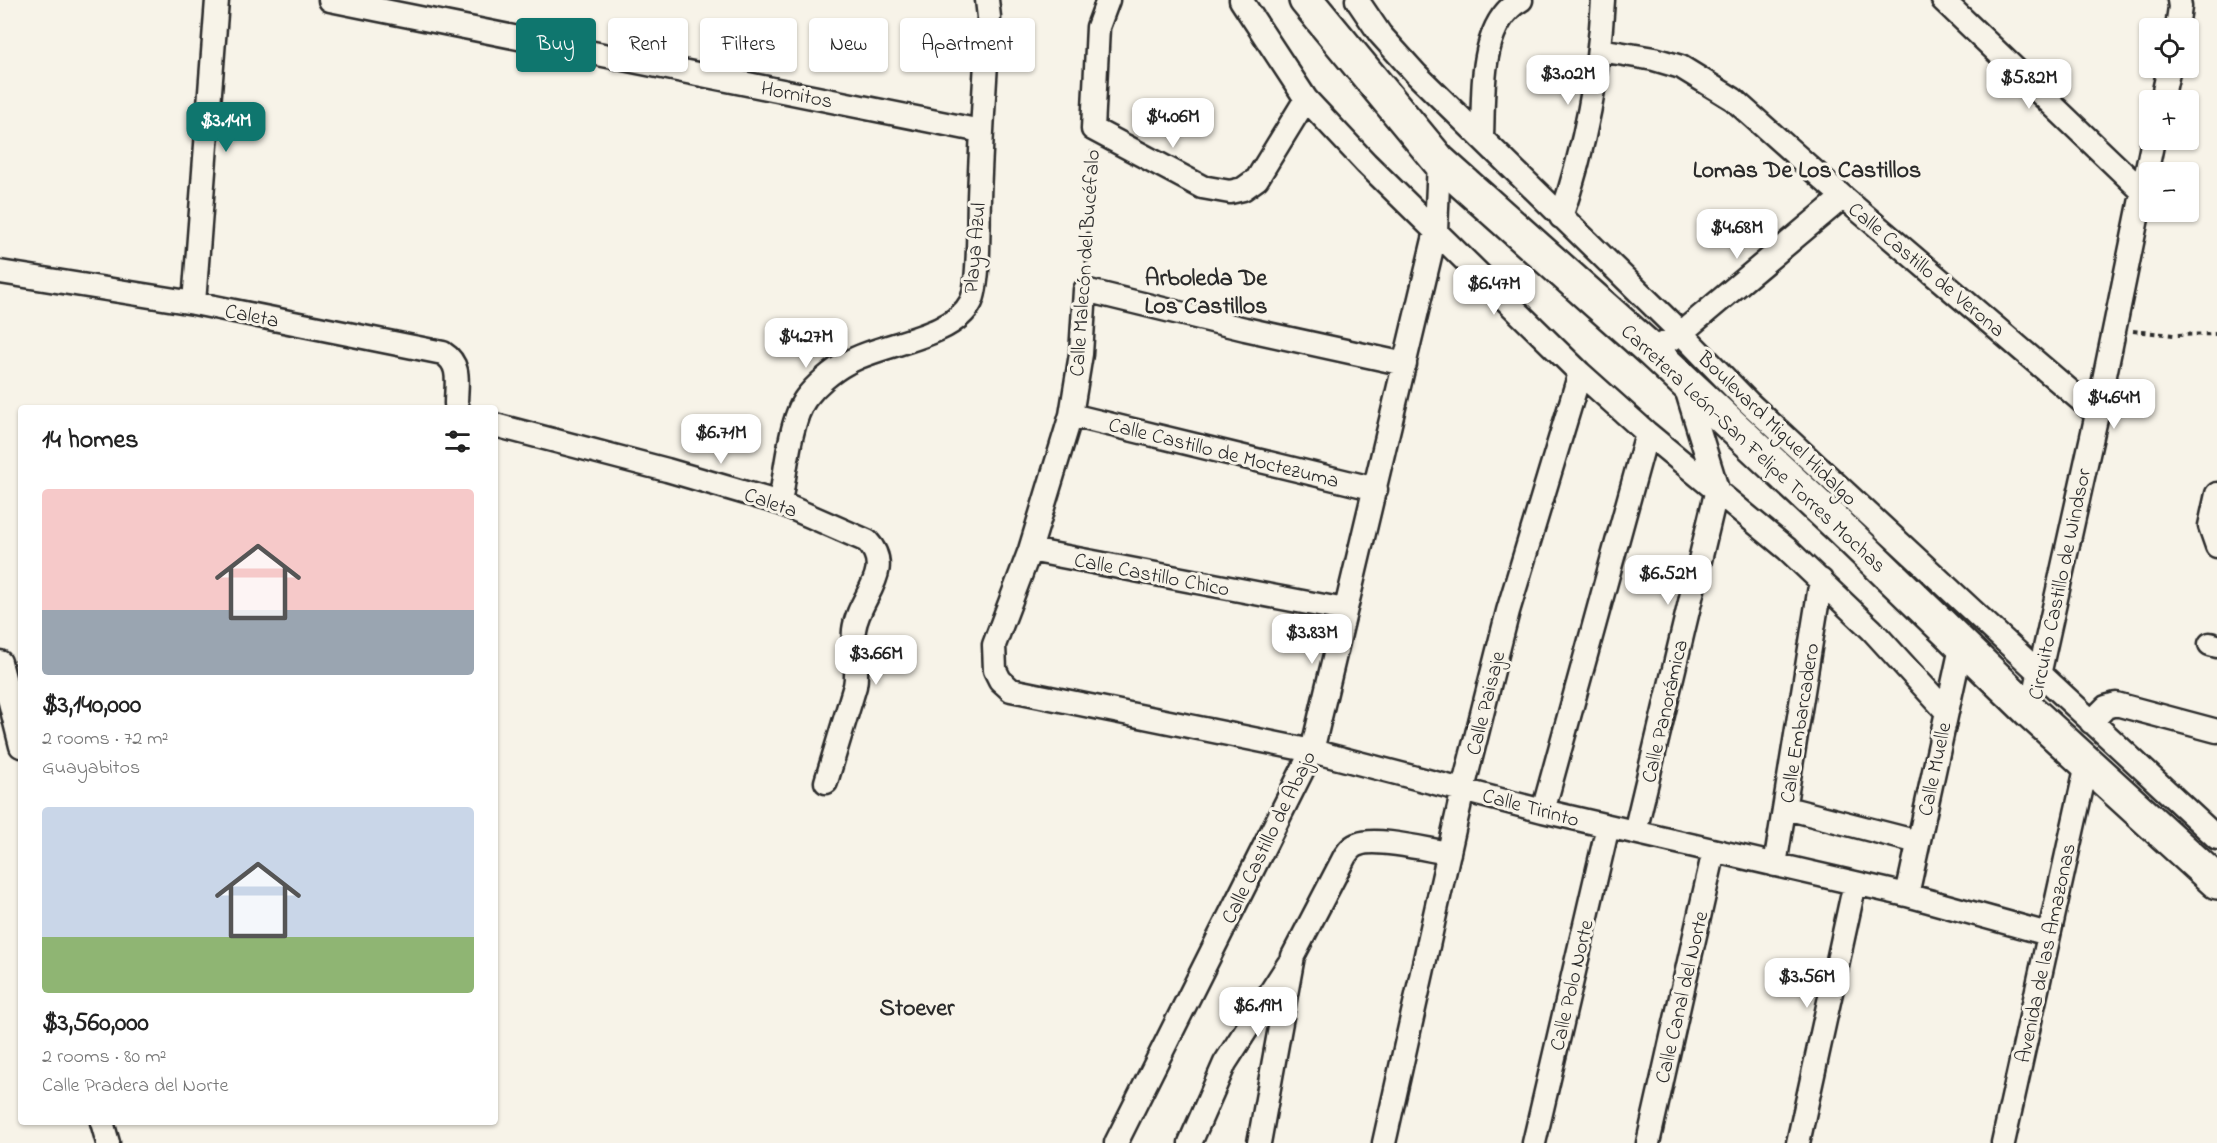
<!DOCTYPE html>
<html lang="en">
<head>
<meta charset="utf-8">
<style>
  :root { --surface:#fff; --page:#f2f2f2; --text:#222; --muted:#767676; --accent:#0f766e }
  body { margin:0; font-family:"Indie Flower",sans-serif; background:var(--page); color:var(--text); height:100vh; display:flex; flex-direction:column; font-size:22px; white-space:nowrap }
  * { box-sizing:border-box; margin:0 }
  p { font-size:20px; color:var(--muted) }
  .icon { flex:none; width:33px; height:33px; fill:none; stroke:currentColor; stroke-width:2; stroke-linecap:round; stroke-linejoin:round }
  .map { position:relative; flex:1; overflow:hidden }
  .details { position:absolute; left:18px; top:405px; width:480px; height:720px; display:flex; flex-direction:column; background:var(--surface); border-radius:6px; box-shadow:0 2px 4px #0004 }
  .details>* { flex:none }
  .hud { position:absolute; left:516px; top:18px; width:570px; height:54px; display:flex; gap:12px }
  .buttons { position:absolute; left:2139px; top:18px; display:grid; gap:12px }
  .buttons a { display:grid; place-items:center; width:60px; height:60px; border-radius:6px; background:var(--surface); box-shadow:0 2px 4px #0004; font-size:30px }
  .price { position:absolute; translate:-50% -51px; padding:0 14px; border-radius:12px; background:#fff; color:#222; font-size:20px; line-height:39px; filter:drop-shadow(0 2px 3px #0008) }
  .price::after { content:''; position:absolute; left:50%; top:36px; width:18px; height:14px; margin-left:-9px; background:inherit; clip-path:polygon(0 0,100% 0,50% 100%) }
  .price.selected { background:var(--accent); color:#fff }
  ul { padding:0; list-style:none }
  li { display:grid; align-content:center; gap:12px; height:318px; padding:0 24px }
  li span { display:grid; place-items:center; height:186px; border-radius:6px; color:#555 }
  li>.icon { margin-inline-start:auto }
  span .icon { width:108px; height:108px; fill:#fffc; stroke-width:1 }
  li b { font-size:26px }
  h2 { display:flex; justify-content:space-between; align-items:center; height:72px; padding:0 24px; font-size:26px }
  .pill { padding:0 21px; border-radius:6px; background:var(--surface); box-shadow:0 2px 4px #0004; font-size:21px; line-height:54px }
  .pill.selected { background:var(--accent); color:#fff }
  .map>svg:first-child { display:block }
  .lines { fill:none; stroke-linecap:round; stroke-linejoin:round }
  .minor-casing { stroke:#2b2b2b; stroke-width:27 }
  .secondary-casing { stroke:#2b2b2b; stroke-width:38 }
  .path { stroke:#2b2b2b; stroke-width:4; stroke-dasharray:4.5 4.5; stroke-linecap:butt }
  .minor { stroke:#f7f3e8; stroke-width:22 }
  .secondary { stroke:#f7f3e8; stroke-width:33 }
  .labels { text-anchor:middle; stroke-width:6; stroke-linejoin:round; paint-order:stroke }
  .street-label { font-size:21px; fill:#2b2b2b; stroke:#f7f3e8 }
  .quarter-label { font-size:24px; font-weight:bold; fill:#2b2b2b; stroke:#f7f3e8 }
</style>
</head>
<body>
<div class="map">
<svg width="2217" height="1143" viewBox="0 0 2217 1143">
  <rect width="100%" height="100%" fill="#f7f3e8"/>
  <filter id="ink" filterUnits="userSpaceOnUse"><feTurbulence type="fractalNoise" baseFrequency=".0167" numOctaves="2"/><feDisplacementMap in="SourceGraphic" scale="12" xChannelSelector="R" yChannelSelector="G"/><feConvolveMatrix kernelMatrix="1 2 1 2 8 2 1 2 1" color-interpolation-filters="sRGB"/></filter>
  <g filter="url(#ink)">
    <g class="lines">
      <defs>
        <path id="minor" d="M330 0 981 131
          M1108 0 1098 27 1093 129 1202 187 1230 192 1243 189 1257 179 1306 99
          M1241 0 1306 99 1366 163 1580 373 1647 433 1787 549 1872 630 1946 711
          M1357 0 1380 34 1417 75 1681 333 1748 402 2217 838
          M1943 0 2142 191
          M2177 28 2180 7 2179 0
          M1600 50 1654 59 1681 67 1733 99 1843 197 2097 414
          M2162 100 2169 68
          M1482 136C1484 94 1478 24 1521 0
          M1561 217C1585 147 1599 73 1603 0
          M0 272 194 303 443 353C462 365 456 384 456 404L458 408
          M194 303 217 0
          M1652 351 1681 333 1843 197
          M1405 364 1245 329 1085 290 1081 354 1071 415 1030 550 994 645 995 670 1000 680 1011 690 1312 751 1543 811 1907 895 2048 934
          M1071 415 1376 489
          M495 425 667 470 780 503 867 541C896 571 858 597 854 630 852 649 859 667 855 686L826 782
          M2217 494 2210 526 2217 546
          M780 503C785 476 790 419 806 398 816 385 832 371 847 363 880 343 952 339 971 302 980 284 978 221 979 198 981 137 985 77 989 17L987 0
          M1030 550 1345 610
          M2210 644 2217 646
          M0 662 21 746
          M2037 684 2097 414 2153 140
          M2091 722 2106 707 2116 704 2217 731
          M1786 808 1918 842
          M1543 811 1647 433
          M1635 832 1717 489 1684 382
          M1775 865 1821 580
          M1907 895 1962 643
          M102 1122 108 1143
          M1116 1143 1312 751 1436 231 1439 161
          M1190 1143 1225 1063 1288 965
          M1259 1143 1293 956 1345 856C1349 850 1352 846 1359 844 1377 837 1428 850 1449 853
          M1384 1143 1463 789 1508 611 1580 373
          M1534 1143 1608 826
          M1648 1143 1714 851
          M1798 1143 1855 883
          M2003 1143 2087 764"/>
        <path id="secondary" d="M1306 0 1439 161 1652 351 1839 526 2031 712 2217 882"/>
      </defs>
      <!-- minor casing -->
      <use href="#minor" class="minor-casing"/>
      <!-- secondary casing -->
      <use href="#secondary" class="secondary-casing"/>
      <!-- path -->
      <path class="path" d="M1086 272 1092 150
        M2133 331 2174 335 2217 334"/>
      <!-- minor -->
      <use href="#minor" class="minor"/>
      <!-- secondary -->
      <use href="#secondary" class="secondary"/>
    </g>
  </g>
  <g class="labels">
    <!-- street labels -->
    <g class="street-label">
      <text transform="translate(797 94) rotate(11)" y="7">Hornitos</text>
      <text transform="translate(974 248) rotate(-85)" y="7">Playa Azul</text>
      <text transform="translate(1084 263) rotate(-86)" y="7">Calle Malecón del Bucéfalo</text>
      <text transform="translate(1927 269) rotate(40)" y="7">Calle Castillo de Verona</text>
      <text transform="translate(252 315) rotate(11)" y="7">Caleta</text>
      <text transform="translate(1778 428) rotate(44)" y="7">Boulevard Miguel Hidalgo</text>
      <text transform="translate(1754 448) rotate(43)" y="7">Carretera León-San Felipe Torres Mochas</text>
      <text transform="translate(1224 452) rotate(14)" y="7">Calle Castillo de Moctezuma</text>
      <text transform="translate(771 502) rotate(19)" y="7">Caleta</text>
      <text transform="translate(1152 574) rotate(11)" y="7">Calle Castillo Chico</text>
      <text transform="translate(2059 584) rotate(-78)" y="7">Circuito Castillo de Windsor</text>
      <text transform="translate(1485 703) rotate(-76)" y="7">Calle Paisaje</text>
      <text transform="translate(1664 711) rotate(-77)" y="7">Calle Panorámica</text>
      <text transform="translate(1799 723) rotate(-81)" y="7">Calle Embarcadero</text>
      <text transform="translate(1934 769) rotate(-78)" y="7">Calle Muelle</text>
      <text transform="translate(1531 807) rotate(15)" y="7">Calle Tirinto</text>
      <text transform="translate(1268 837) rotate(-64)" y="7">Calle Castillo de Abajo</text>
      <text transform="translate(2045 953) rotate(-78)" y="7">Avenida de las Amazonas</text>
      <text transform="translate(1571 985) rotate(-77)" y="7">Calle Polo Norte</text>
      <text transform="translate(1681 997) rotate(-77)" y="7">Calle Canal del Norte</text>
    </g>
    <!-- quarter labels -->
    <g class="quarter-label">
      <text x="1807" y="177">Lomas De Los Castillos</text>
      <text x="1206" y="285">Arboleda De<tspan x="1206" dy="28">Los Castillos</tspan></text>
      <text x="917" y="1015">Stoever</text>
    </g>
  </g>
</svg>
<div class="buttons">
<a><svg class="icon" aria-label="locate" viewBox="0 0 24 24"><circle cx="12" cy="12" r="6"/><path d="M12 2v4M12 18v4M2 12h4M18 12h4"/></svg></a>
<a>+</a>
<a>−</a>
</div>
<b class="price" style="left:1568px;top:106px">$3.02M</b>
<b class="price" style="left:2029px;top:110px">$5.82M</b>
<b class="price" style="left:1173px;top:149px">$4.06M</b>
<b class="price selected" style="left:226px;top:153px">$3.14M</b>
<b class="price" style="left:1737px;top:260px">$4.68M</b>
<b class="price" style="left:1494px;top:316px">$6.47M</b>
<b class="price" style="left:806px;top:369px">$4.27M</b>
<b class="price" style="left:2114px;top:430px">$4.64M</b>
<b class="price" style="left:721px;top:465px">$6.71M</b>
<b class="price" style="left:1668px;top:606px">$6.52M</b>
<b class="price" style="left:1312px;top:665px">$3.83M</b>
<b class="price" style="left:876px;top:686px">$3.66M</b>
<b class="price" style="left:1807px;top:1009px">$3.56M</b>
<b class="price" style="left:1258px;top:1038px">$6.19M</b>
<div class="hud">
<a class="pill selected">Buy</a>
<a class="pill">Rent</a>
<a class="pill">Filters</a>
<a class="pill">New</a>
<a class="pill">Apartment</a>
</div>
<section class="details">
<h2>14 homes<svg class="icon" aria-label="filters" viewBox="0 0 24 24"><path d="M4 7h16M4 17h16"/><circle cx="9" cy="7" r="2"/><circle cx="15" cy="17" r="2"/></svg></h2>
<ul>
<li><span style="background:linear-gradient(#f6c9c9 65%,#9aa5b1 0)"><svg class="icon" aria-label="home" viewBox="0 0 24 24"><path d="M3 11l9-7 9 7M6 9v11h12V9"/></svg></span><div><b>$3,140,000</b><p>2 rooms · 72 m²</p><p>Guayabitos</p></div></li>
<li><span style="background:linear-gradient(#c9d6e8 70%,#8fb573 0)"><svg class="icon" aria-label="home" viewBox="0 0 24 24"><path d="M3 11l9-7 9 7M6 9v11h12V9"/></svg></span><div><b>$3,560,000</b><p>2 rooms · 80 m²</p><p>Calle Pradera del Norte</p></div></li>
</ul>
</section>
</div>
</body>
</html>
